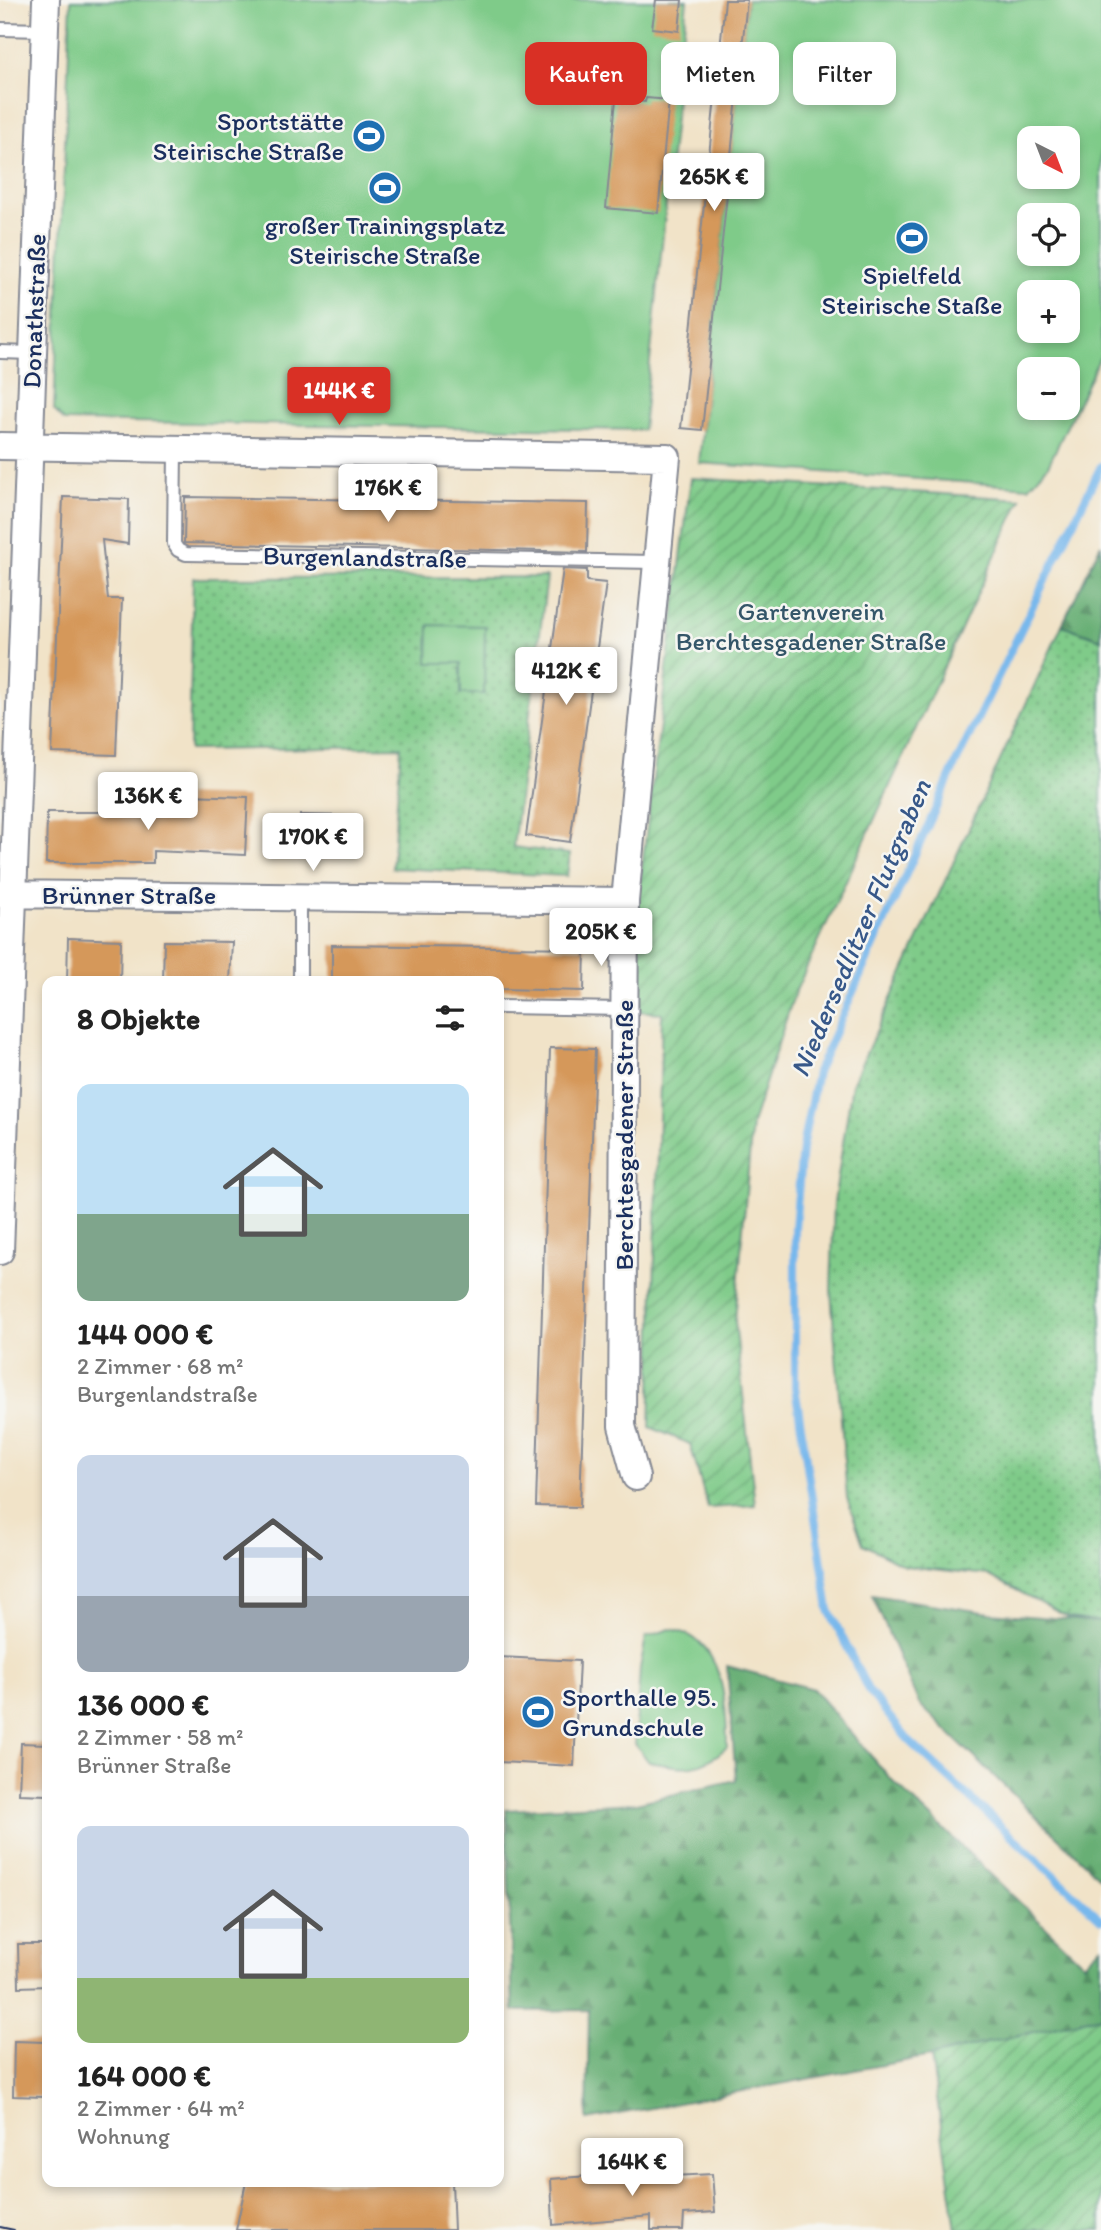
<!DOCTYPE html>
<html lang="de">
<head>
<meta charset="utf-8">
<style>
  :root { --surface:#fff; --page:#f6f6f6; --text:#222; --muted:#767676; --accent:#d93025 }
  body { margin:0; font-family:Itim,sans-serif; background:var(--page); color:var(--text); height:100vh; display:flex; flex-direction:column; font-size:26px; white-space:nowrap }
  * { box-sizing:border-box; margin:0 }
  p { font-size:23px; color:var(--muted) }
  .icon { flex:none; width:38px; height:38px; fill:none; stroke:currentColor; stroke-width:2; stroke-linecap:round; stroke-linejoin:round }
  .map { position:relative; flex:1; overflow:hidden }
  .side { position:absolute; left:42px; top:976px; width:462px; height:1211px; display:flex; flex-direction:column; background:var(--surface); border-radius:14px; box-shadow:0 4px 10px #0003 }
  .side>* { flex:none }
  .guide { position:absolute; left:525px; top:42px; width:471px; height:63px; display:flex; gap:14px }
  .needle { width:46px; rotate:138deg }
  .controls { position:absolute; left:1017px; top:126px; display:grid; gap:14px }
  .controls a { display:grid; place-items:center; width:63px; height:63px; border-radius:14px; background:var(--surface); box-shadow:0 4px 10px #0003; font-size:35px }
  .price { position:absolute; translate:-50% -60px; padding:0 16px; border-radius:7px; background:#fff; color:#222; font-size:23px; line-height:46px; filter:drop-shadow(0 2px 4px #0008) }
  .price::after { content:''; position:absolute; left:50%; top:42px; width:21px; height:16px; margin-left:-10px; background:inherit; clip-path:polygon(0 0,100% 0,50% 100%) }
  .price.current { background:var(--accent); color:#fff }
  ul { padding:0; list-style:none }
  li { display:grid; align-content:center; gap:14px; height:371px; padding:0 35px }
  li span { display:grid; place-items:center; height:217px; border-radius:14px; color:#555 }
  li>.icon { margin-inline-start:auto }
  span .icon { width:126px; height:126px; fill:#fffc; stroke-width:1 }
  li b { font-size:30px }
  h2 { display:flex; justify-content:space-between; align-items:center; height:84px; padding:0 35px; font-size:30px }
  .pill { padding:0 24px; border-radius:14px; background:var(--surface); box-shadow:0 4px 10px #0003; font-size:24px; line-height:63px }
  .pill.current { background:var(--accent); color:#fff }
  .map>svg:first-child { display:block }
  .grass { fill:url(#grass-dots); stroke:#4d7d74; stroke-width:2 }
  .forest { fill:url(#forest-firs); stroke:#416f6a; stroke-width:2 }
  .park { fill:#7fcb89; stroke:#4d7d74; stroke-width:2; fill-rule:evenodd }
  .garden { fill:url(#garden-furrows); stroke:#4d7d74; stroke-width:2 }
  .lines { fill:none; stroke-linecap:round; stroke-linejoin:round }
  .stream { stroke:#78b8ec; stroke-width:8 }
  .building { fill:#d5985a }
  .lane-casing { stroke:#868993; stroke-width:16 }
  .street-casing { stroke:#868993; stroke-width:30 }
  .lane { stroke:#fff; stroke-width:12 }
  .street { stroke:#fff; stroke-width:26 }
  .tram { stroke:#1b2f5e; stroke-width:2 }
  .labels { text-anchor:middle; stroke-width:5; stroke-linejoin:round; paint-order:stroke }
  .poi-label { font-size:26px; fill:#1b2f5e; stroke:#f6f6f2 }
  .street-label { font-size:26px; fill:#1b2f5e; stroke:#f6f6f2 }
  .park-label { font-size:26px; fill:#345669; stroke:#f6f6f2 }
  .water-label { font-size:28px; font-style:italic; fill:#375889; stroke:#f6f6f2 }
</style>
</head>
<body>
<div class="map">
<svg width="1101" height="2230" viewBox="0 0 1101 2230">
  <defs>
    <pattern id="grass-dots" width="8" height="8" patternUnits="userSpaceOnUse" patternTransform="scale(1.75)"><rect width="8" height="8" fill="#7fcb89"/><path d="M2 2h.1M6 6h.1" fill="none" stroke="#67a573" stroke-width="1.8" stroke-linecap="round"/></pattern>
    <pattern id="forest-firs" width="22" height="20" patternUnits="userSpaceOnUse" patternTransform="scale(1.75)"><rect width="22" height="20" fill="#67af75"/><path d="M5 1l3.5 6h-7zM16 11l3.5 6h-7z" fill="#548f63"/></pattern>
    <pattern id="garden-furrows" width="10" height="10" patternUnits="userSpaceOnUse" patternTransform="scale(1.75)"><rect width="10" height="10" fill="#7fcb89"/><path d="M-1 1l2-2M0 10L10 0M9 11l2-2" fill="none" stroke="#67a573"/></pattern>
  </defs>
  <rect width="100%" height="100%" fill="#f6f6f2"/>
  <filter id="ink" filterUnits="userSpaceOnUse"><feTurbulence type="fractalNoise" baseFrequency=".0143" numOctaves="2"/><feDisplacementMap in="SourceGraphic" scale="14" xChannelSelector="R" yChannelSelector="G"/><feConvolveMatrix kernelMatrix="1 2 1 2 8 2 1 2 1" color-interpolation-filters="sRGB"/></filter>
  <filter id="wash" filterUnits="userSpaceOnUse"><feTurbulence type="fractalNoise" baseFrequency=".00686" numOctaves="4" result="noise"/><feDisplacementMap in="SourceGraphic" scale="28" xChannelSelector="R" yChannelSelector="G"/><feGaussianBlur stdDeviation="1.57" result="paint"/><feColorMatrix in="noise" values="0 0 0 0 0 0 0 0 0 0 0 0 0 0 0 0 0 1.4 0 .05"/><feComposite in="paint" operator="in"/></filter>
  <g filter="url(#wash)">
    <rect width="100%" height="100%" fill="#f1e3c8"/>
    <!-- grass -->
    <path class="grass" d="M547 577 513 847 570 854 567 876 392 868 401 747 189 750 193 578Z
      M1062 625 1101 639V1622L1069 1618 988 1575 905 1566 863 1544 847 1498 831 1291 834 1202 852 1084Z"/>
    <!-- forest -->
    <path class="forest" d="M1101 544V639L1062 625Z
      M872 1595 990 1613 1101 1622V1879L919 1704Z
      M727 1666 813 1689 891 1779 1084 1964 1101 1946V2016L931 2056 587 2120 589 2010 513 2011 506 1810 636 1803 736 1780Z"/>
    <!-- park -->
    <path class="park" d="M71 0H687L643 430 64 421 54 410Z
      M747 0H1101V355L1048 466 1029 487 699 463ZM1029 138H1068V177H1029ZM1029 215H1068V254H1029ZM1029 292H1068V331H1029ZM1029 369H1068V408H1029Z
      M429 625 485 626 484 694H461V663H428Z
      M670 1629C724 1637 727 1704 727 1747 700 1772 684 1768 649 1762L635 1744 640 1668 646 1637Z"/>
    <!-- garden -->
    <path class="garden" d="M691 478 1021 499 794 995 752 1124 735 1321 755 1505 708 1508 690 1444 650 1427 662 1013 635 1011 636 914Z
      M1101 2016V2230H956L931 2056Z"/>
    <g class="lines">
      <!-- stream -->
      <path class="stream" d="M1101 466 957 761 817 1072 802 1148 795 1228V1387L829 1610 868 1690 910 1742 1101 1919"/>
    </g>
    <g id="blocks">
      <!-- building -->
      <path class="building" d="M656 0H682L679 31 652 28Z
        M725 0H747L726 204 702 430 681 428Z
        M646 98 669 100 658 213 606 208 616 99 645 102Z
        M63 497 129 499 128 544 102 540 108 599H122L116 755 52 753Z
        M185 497 588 503 587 552 184 543Z
        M563 569 587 570V581L606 583 570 842 526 836Z
        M187 795 248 797 245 855 153 851V863H46L47 812H186Z
        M300 815 348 816V853L300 852Z
        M68 938 121 940 120 982H67Z
        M164 941 232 942 230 982H163Z
        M332 945 585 948 584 991 499 989V982H332Z
        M550 1048 595 1049 580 1507 536 1506Z
        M499 1657 579 1661 574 1766 499 1762Z
        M21 1743 47 1744V1795L19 1794Z
        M18 1944H47V1986L19 1987Z
        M14 2041 45 2042 44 2097 13 2096Z
        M652 2171V2177L712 2174 715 2212 684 2214 683 2230H651V2216L553 2225 551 2179Z
        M246 2182H452L454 2230H236Z"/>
    </g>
  </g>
  <g filter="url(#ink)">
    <use href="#blocks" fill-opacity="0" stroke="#868993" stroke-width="2"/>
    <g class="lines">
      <defs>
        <path id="lane" d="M0 29 44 30
          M0 352 32 353
          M175 448 174 544 178 550 186 554 655 562
          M300 982V897
          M499 1007 625 1009"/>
        <path id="street" d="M0 446 667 457 625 901 622 1426 636 1477
          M0 894 625 901
          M0 1251 46 0"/>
      </defs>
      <!-- lane casing -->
      <use href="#lane" class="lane-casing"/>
      <!-- street casing -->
      <use href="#street" class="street-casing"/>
      <!-- lane -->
      <use href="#lane" class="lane"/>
      <!-- street -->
      <use href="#street" class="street"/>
      <!-- tram -->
      <path class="tram" d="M0 2227 14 2230"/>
    </g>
  </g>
  <!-- icons -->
  <defs>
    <symbol id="stadium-disc" viewBox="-11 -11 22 22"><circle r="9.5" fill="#1f6fb2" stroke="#f6f6f2"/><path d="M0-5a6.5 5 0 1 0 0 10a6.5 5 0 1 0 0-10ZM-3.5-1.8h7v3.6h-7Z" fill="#fff"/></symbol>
  </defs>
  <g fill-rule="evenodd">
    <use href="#stadium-disc" x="350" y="117" width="38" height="38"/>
    <use href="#stadium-disc" x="366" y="169" width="38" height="38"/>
    <use href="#stadium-disc" x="893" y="219" width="38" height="38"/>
    <use href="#stadium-disc" x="519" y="1693" width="38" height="38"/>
  </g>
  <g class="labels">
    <!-- poi labels -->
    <g class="poi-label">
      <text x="344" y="130" text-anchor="end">Sportstätte<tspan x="344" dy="30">Steirische Straße</tspan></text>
      <text x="385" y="234">großer Trainingsplatz<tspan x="385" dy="30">Steirische Straße</tspan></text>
      <text x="912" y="284">Spielfeld<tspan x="912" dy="30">Steirische Staße</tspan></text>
      <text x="562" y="1706" text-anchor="start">Sporthalle 95.<tspan x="562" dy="30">Grundschule</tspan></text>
    </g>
    <!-- street labels -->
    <g class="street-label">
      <text transform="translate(34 311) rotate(-88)" y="9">Donathstraße</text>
      <text transform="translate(365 557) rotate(1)" y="9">Burgenlandstraße</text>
      <text x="129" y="904">Brünner Straße</text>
      <text transform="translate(624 1135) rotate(-90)" y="9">Berchtesgadener Straße</text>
    </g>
    <!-- park labels -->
    <g class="park-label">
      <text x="811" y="620">Gartenverein<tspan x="811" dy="30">Berchtesgadener Straße</tspan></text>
    </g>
    <!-- water labels -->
    <g class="water-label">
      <text transform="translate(860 928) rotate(-67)" y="10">Niedersedlitzer Flutgraben</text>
    </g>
  </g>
</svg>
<div class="controls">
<a><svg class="needle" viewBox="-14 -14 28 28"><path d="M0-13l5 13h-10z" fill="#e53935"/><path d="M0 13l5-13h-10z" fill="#767676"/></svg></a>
<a><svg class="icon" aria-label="locate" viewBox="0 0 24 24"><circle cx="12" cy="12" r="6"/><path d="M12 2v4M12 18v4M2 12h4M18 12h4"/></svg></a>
<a>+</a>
<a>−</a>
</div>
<b class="price" style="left:714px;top:213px">265K €</b>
<b class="price current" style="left:339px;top:427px">144K €</b>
<b class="price" style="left:388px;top:524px">176K €</b>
<b class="price" style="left:566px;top:707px">412K €</b>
<b class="price" style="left:148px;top:832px">136K €</b>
<b class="price" style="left:313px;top:873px">170K €</b>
<b class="price" style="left:601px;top:968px">205K €</b>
<b class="price" style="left:632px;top:2198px">164K €</b>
<div class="guide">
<a class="pill current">Kaufen</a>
<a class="pill">Mieten</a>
<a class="pill">Filter</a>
</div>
<section class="side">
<h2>8 Objekte<svg class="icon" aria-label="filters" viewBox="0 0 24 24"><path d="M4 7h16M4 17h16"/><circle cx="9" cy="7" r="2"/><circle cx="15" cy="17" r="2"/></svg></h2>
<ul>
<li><span style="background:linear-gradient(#bfe0f5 60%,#7fa58c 0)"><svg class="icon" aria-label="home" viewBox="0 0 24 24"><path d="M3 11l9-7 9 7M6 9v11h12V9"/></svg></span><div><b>144 000 €</b><p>2 Zimmer · 68 m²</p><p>Burgenlandstraße</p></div></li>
<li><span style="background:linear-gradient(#c9d6e8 65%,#9aa5b1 0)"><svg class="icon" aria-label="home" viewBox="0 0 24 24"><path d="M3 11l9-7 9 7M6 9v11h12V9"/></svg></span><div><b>136 000 €</b><p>2 Zimmer · 58 m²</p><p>Brünner Straße</p></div></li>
<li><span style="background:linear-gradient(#c9d6e8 70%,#8fb573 0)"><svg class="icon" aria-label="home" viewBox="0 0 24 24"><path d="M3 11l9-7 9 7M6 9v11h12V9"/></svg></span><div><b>164 000 €</b><p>2 Zimmer · 64 m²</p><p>Wohnung</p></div></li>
</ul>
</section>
</div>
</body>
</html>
